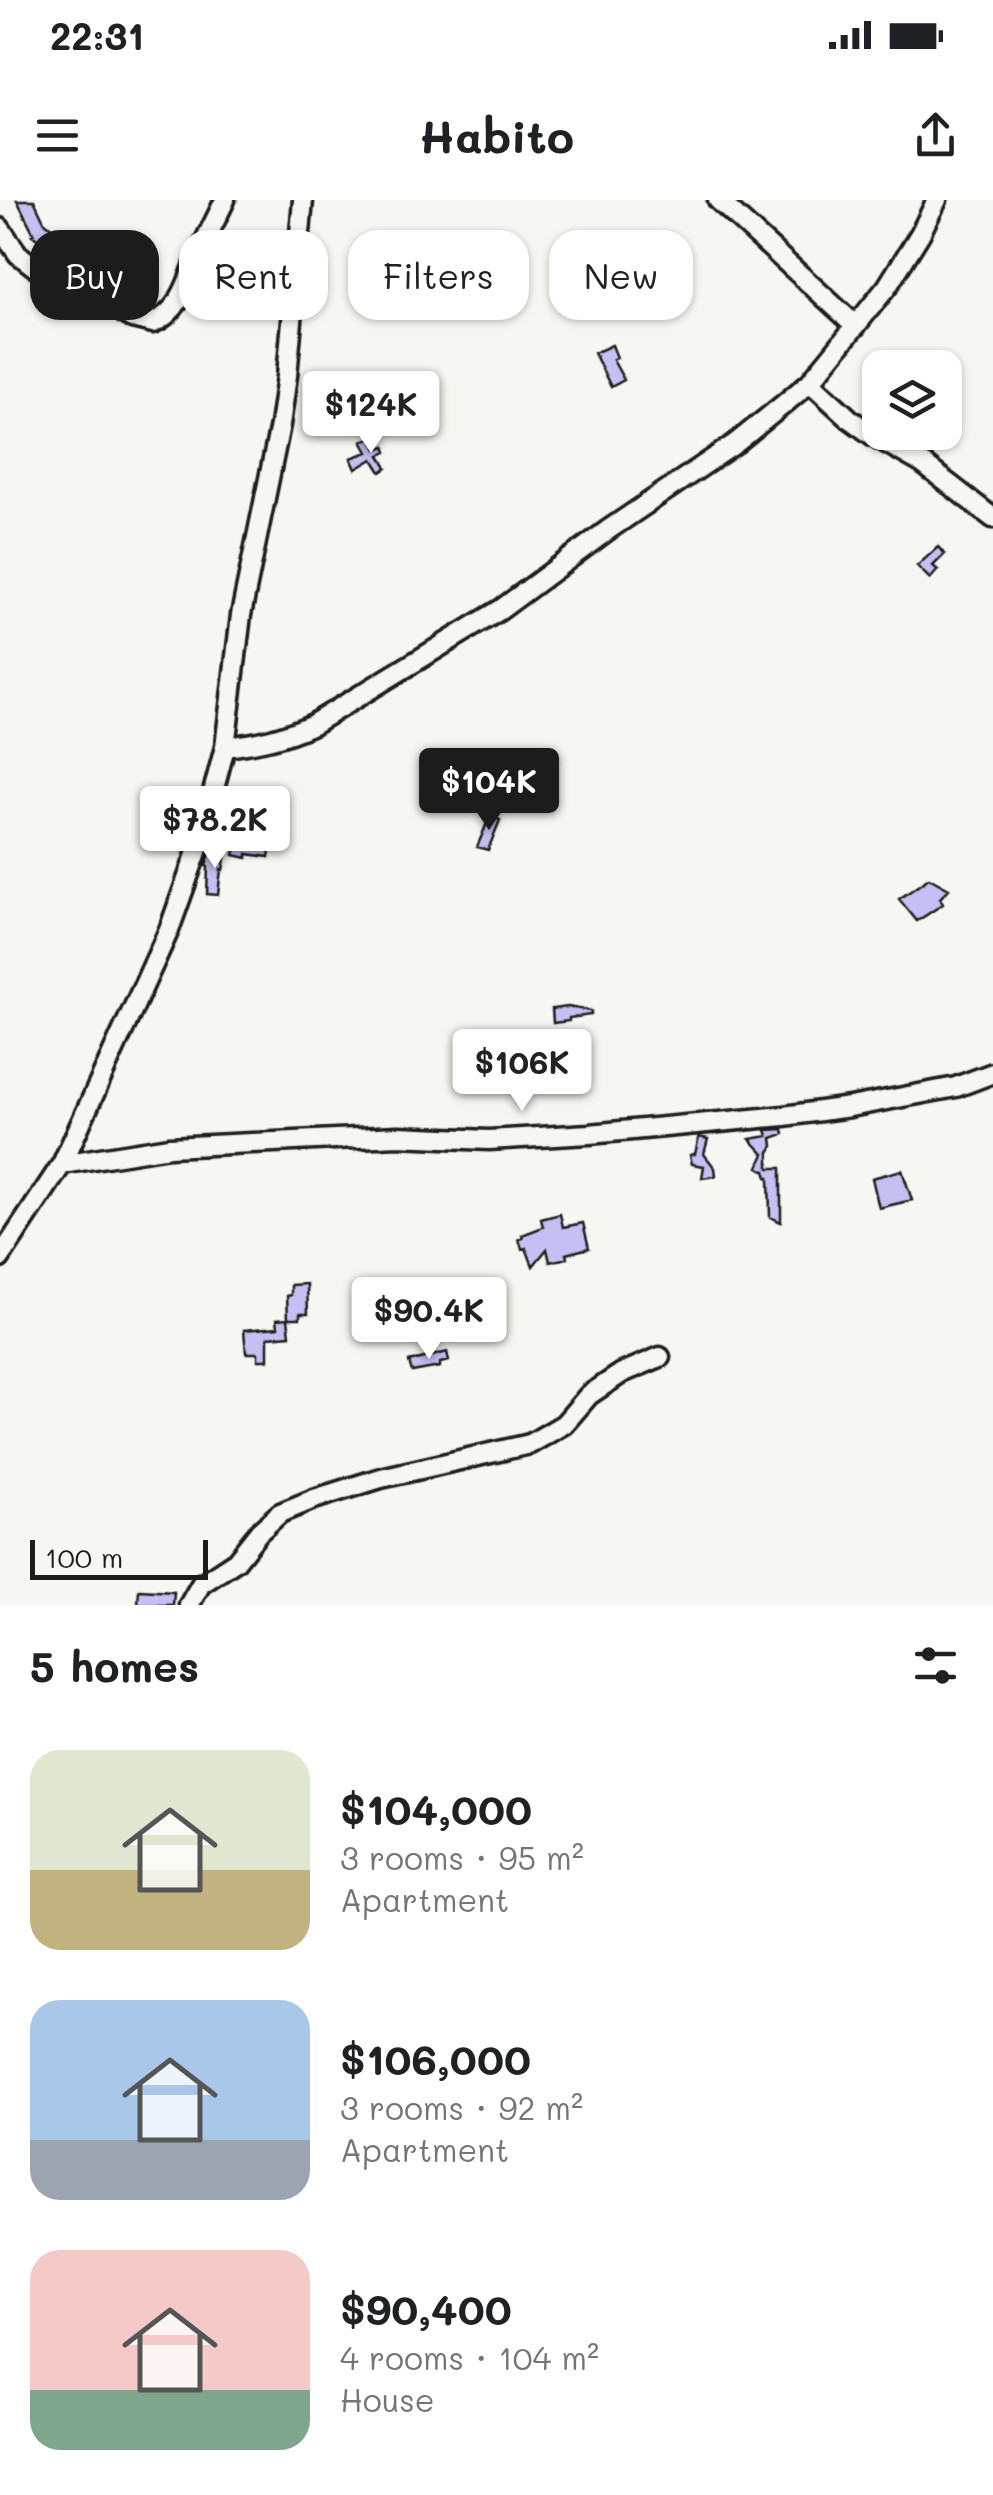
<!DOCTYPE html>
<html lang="en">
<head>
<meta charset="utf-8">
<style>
  :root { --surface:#fff; --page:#f6f6f6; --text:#202124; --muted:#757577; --accent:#1c1c1c }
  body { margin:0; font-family:Mali,sans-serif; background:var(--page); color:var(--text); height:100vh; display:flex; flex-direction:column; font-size:38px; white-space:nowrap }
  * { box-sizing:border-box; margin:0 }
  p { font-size:32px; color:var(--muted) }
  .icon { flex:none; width:55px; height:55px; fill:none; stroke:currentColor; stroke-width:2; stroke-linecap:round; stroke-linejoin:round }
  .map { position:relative; height:1405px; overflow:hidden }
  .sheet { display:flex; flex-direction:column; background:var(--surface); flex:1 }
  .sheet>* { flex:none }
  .banner { position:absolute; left:30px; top:30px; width:935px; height:90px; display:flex; gap:20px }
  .buttons { position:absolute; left:862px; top:150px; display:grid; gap:20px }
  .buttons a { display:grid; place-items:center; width:100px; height:100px; border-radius:20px; background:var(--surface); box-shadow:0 2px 8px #0004; font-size:50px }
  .scale { position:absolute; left:30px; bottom:25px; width:178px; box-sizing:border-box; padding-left:10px; border:5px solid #1c1c1c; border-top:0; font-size:28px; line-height:35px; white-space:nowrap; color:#1c1c1c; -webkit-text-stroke:8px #f6f6f2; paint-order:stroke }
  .price { position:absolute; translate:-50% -85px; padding:0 22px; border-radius:10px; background:#fff; color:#222; font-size:32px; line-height:65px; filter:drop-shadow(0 2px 5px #0008) }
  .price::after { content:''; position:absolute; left:50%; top:60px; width:30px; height:22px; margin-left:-15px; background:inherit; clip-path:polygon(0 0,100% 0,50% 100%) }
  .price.on { background:var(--accent); color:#fff }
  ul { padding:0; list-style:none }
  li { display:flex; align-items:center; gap:30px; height:250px; padding:0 30px }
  li span { display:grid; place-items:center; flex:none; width:280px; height:200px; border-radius:30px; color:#555 }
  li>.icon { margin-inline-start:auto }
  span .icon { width:120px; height:120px; fill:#fffc; stroke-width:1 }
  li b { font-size:42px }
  h2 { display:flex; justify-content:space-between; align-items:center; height:120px; padding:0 30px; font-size:42px }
  .chip { padding:0 35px; border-radius:30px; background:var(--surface); box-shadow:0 2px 8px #0004; font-size:35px; line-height:90px }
  .chip.on { background:var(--accent); color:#fff }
  .status { display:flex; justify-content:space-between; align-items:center; height:70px; padding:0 50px; background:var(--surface); direction:ltr }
  .status svg { height:28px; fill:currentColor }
  header { display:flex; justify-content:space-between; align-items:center; height:130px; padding:0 30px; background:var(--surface); font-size:45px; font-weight:800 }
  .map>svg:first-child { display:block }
  .building { fill:#c4c0f3; stroke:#1c1c1c; stroke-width:2.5 }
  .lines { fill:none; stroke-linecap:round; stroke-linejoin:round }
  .minor-casing { stroke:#1c1c1c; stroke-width:25 }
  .minor { stroke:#f6f6f2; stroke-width:18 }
</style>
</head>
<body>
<div class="status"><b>22:31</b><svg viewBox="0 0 49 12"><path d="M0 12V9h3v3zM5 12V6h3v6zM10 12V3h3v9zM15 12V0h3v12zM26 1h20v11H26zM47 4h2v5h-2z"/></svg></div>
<header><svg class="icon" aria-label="menu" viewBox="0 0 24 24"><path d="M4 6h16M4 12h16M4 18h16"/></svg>Habito<svg class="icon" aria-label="share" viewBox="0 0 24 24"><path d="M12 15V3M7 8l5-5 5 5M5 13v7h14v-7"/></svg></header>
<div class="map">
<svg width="993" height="1405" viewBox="0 0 993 1405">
  <rect width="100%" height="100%" fill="#f6f6f2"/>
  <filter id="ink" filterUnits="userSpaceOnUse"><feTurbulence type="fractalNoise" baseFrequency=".01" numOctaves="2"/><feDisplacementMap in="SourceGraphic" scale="20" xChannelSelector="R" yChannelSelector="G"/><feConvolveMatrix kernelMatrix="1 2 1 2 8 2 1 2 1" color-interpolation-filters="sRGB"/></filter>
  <g filter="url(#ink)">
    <!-- building -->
    <path class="building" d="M17 0H34L44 21 66 39 56 53 32 35 34 34Z
      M612 145 617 158 613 160 624 180 611 187 594 153Z
      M371 238 377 249 385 246 387 252 380 255 387 268 381 272 373 259 356 269 351 258 368 252 362 241Z
      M938 347 945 354 933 366 938 370 930 379 917 366Z
      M492 548 501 552 500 554 505 557 498 574 481 566 487 549 490 551Z
      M490 616 500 620 488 650 477 647Z
      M254 640 271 643 269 657 247 654V658L234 655 237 641 254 644Z
      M211 650 226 653 223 670 221 669 218 695 207 694 208 667 206 666Z
      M929 678 949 689 940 698 943 704 917 721 899 699Z
      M568 807 591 811V815L569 818V821L553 823 552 809Z
      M783 929 784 934 772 938 773 946 769 952V968H781V1022L770 1017 769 977H767L765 971 758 967 764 954 750 939 768 936 766 930Z
      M699 937 708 939 704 954 715 968 716 976 702 978 704 966 692 964 690 955 695 954Z
      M902 970 912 1000 879 1008 872 978Z
      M560 1014 563 1027 583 1023 589 1048 566 1054 567 1058 550 1062 547 1049 533 1066 526 1048 522 1049 519 1039 523 1038 522 1035 543 1027 541 1019Z
      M307 1084 308 1113H300V1118H288L287 1096 291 1095V1085Z
      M288 1118 290 1135 268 1137V1160H258V1153H246L244 1130 278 1127 277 1119Z
      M447 1152 449 1161 440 1163V1167L412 1172 409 1162Z
      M139 1390 174 1392 173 1405H138Z"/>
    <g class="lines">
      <defs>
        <path id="minor" d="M718 0 856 126
          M0 28 18 54 36 68 95 96 132 118 153 123C182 111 189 77 200 51 208 34 217 17 225 0
          M810 182 850 219 872 235 923 264 993 318
          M225 547C259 543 282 538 313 524L500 410 608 330 736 243 784 204 810 182 887 87 920 34 937 0
          M62 964 169 947 398 936 489 940 589 934 784 916 850 907 956 887 993 873
          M0 1058 62 964 169 730 198 649 225 547 241 415 280 225 287 176 303 0
          M189 1405 201 1384 236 1361 259 1332 280 1313 314 1299 381 1278 530 1244 564 1224 589 1195 622 1173 660 1157"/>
      </defs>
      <!-- minor casing -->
      <use href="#minor" class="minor-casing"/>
      <!-- minor -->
      <use href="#minor" class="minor"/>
    </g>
  </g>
</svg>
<div class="buttons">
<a><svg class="icon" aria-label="layers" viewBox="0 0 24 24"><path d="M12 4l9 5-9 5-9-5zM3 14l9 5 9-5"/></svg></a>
</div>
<div class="scale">100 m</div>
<b class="price" style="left:371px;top:256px">$124K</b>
<b class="price on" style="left:489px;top:633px">$104K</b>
<b class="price" style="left:215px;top:671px">$78.2K</b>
<b class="price" style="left:522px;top:914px">$106K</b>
<b class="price" style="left:429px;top:1162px">$90.4K</b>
<div class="banner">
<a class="chip on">Buy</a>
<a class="chip">Rent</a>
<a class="chip">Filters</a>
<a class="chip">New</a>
</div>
</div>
<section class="sheet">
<h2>5 homes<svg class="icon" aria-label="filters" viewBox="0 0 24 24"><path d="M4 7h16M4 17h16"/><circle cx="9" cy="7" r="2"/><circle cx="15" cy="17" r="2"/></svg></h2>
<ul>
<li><span style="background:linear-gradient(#dfe7d0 60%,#c2b280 0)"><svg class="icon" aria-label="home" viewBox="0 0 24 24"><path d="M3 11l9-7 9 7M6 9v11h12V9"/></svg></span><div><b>$104,000</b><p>3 rooms · 95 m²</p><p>Apartment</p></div></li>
<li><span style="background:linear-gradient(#a9c7e8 70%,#9aa5b1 0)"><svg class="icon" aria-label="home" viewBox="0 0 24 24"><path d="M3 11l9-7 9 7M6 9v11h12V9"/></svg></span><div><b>$106,000</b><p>3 rooms · 92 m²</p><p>Apartment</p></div></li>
<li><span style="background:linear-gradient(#f6c9c9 70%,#7fa58c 0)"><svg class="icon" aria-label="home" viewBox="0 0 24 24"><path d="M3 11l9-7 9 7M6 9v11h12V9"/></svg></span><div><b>$90,400</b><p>4 rooms · 104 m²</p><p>House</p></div></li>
</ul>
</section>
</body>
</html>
